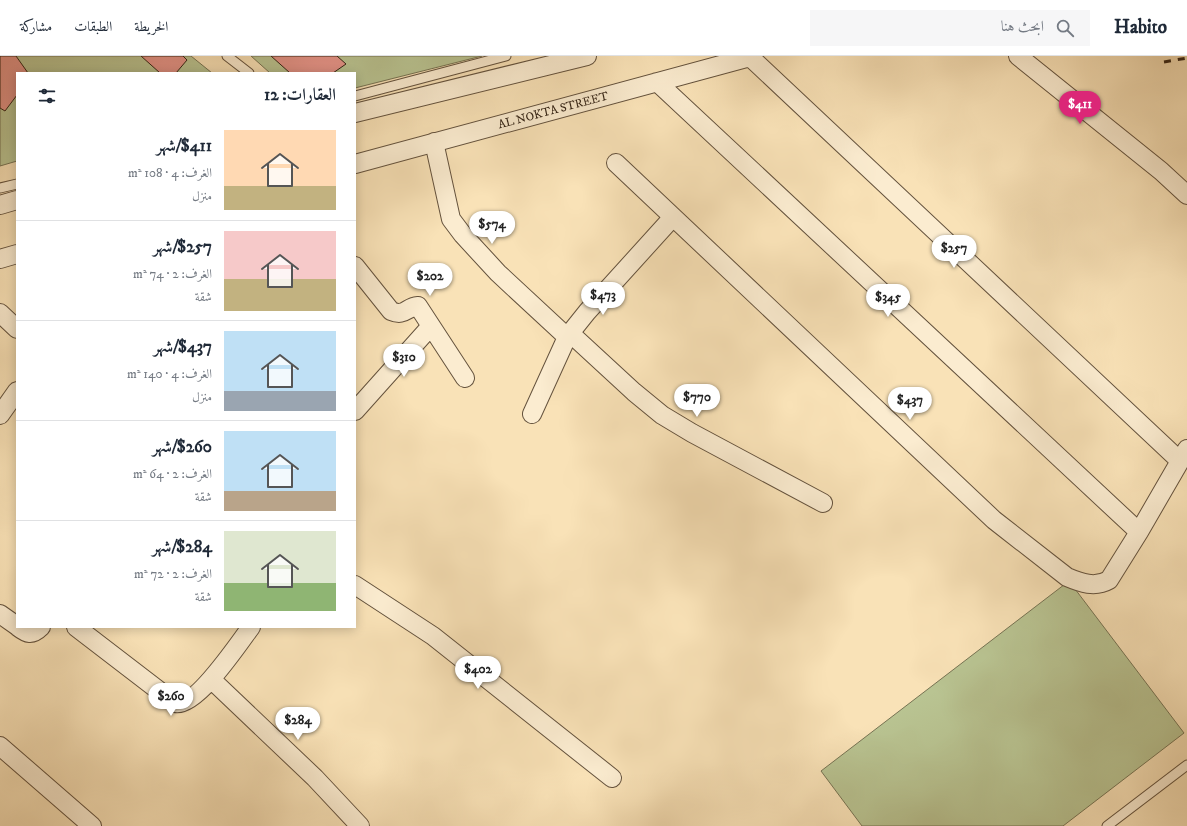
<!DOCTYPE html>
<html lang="ar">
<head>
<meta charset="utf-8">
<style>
  :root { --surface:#fff; --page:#f6f6f7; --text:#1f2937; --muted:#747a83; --line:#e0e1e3; --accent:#db2777 }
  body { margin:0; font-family:"IM FELL DW Pica",Amiri,serif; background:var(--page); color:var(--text); direction:rtl; height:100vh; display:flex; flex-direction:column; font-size:15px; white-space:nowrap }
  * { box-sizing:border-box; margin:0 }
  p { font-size:13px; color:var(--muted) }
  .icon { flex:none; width:22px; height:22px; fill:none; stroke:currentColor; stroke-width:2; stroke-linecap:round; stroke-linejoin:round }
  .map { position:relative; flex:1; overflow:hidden; direction:ltr }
  .sheet { position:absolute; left:16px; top:16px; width:340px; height:556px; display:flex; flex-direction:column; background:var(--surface); border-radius:0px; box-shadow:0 2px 10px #0003; direction:rtl }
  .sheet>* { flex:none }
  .price { position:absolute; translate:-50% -34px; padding:0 9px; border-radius:14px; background:#fff; color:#222; font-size:13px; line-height:26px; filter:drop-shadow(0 1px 2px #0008) }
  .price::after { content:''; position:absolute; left:50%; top:24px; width:12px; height:9px; margin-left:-6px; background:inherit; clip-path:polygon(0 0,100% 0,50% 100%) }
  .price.current { background:var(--accent); color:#fff }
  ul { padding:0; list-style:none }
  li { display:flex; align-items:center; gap:12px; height:100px; padding:0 20px }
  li+li { border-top:1px solid var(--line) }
  li span { display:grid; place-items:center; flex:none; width:112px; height:80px; border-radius:0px; color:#555 }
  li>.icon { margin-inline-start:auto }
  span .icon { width:48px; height:48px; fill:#fffc; stroke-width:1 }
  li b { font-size:17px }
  h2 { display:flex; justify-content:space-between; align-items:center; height:48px; padding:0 20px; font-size:17px }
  header { display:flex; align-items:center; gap:24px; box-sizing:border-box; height:56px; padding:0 20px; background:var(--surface); border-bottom:1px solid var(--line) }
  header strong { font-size:19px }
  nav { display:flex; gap:22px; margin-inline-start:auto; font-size:14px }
  .search { width:280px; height:36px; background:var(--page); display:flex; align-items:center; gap:10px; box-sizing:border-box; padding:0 14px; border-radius:0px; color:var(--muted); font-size:15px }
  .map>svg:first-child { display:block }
  .green { fill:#b9c492; stroke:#767353 }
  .building { fill:#e49389; stroke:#322214 }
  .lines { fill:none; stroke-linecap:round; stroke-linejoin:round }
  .service-casing { stroke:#64523d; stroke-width:11 }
  .minor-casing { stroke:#64523d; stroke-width:20 }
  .service { stroke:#fbecd0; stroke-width:9 }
  .minor { stroke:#fbecd0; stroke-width:18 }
  .rail { stroke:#322214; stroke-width:3; stroke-dasharray:7 7; stroke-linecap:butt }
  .labels { text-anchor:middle; stroke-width:4; stroke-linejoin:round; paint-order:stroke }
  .street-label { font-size:12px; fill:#322214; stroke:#fbecd0 }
</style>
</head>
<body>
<header>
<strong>Habito</strong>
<div class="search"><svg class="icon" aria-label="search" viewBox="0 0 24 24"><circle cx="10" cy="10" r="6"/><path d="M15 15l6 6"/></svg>ابحث هنا</div>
<nav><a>الخريطة</a><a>الطبقات</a><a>مشاركة</a></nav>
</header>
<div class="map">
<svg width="1187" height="770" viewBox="0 0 1187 770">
  <rect width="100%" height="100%" fill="#f9e2b7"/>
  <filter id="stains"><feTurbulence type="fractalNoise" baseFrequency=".005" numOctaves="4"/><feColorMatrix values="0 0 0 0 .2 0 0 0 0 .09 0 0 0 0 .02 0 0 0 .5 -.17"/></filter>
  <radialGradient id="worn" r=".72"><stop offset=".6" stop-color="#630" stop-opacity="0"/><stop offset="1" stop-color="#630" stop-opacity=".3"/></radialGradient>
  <!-- green -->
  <path class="green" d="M0 0H191L212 17H17V105L0 110Z
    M251 0H482L355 32V17H270Z
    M1069 525 1184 677 1063 770H862L821 715Z"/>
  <!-- building -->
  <path class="building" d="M0 0H16L28 17H17V39L5 55 0 52Z
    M141 0H183L187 4 176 17H160Z
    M271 0H337L346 8 333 17H290Z"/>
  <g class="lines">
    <defs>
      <path id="service" d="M227 0 249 17
        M355 40 506 0
        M0 132 17 128
        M1107 770 1187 709"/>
      <path id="minor" d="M749 0 1180 405
        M1018 0 1161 115 1187 139
        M657 26 1139 476
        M355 57 587 0
        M434 86 451 163 463 179 498 217 567 281
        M616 107 994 464 1067 521C1081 527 1095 532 1109 524L1139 476 1187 393
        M355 108 750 1
        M0 149 17 144
        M0 203 17 198
        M355 210 391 255C405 261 406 251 418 250L465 322
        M0 257 17 273
        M570 277 634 336 662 359 692 377 823 447
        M355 355 431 270
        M532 358 567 281 587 256 673 161
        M0 359 17 335
        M355 529 433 580 612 722
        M0 558 17 570
        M18 571C27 578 32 580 41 571
        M76 571 175 647C196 652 239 587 251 571
        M212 624 315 722 360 770
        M0 690 92 770"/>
    </defs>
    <!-- service casing -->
    <use href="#service" class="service-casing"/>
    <!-- minor casing -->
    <use href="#minor" class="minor-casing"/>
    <!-- service -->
    <use href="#service" class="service"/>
    <!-- minor -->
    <use href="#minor" class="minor"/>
    <!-- rail -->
    <path class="rail" d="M1164 6 1187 2"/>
  </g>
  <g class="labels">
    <!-- street labels -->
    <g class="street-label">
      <text transform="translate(553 54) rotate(-15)" y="4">AL NOKTA STREET</text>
    </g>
  </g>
  <rect width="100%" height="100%" filter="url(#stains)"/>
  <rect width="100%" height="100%" fill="url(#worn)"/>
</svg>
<b class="price current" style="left:1080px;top:69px">$411</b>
<b class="price" style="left:492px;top:189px">$574</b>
<b class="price" style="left:954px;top:213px">$257</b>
<b class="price" style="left:430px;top:241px">$202</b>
<b class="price" style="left:603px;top:260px">$473</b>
<b class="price" style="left:888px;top:262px">$345</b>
<b class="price" style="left:404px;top:322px">$310</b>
<b class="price" style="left:697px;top:362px">$770</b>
<b class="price" style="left:910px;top:365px">$437</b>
<b class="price" style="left:478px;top:634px">$402</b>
<b class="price" style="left:171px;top:661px">$260</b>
<b class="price" style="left:298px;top:685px">$284</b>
<section class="sheet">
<h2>العقارات: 12<svg class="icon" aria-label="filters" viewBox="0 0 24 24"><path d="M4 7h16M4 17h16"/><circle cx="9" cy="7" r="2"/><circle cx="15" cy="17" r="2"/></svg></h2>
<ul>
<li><span style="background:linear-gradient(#ffd9b3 70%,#c2b280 0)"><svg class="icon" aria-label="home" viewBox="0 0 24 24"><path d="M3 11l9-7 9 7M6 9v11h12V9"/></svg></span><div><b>$411/شهر</b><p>الغرف: 4 · 108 m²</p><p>منزل</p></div></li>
<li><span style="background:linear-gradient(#f6c9c9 60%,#c2b280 0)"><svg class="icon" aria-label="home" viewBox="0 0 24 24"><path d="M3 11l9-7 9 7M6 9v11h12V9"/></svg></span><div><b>$257/شهر</b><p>الغرف: 2 · 74 m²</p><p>شقة</p></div></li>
<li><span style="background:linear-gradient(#bfe0f5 75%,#9aa5b1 0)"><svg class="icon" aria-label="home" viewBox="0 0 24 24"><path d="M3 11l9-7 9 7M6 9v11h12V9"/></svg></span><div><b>$437/شهر</b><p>الغرف: 4 · 140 m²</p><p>منزل</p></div></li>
<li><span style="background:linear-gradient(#bfe0f5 75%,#b9a48a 0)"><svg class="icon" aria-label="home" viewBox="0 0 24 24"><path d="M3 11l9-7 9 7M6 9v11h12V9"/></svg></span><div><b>$260/شهر</b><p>الغرف: 2 · 64 m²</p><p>شقة</p></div></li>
<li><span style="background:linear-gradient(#dfe7d0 65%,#8fb573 0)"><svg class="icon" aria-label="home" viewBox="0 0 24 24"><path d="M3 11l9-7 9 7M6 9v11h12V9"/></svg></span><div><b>$284/شهر</b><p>الغرف: 2 · 72 m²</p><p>شقة</p></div></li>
</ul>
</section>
</div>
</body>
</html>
